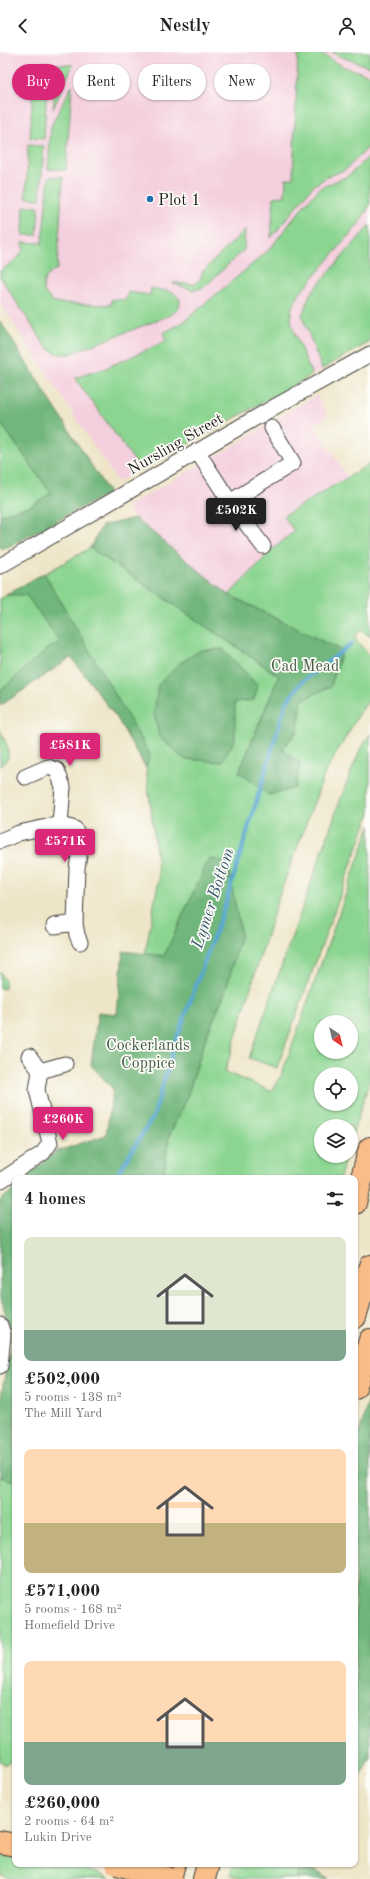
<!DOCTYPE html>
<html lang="en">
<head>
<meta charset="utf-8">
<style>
  :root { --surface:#fff; --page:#f2f2f2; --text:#222; --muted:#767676; --accent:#db2777 }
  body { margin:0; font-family:"Old Standard TT",serif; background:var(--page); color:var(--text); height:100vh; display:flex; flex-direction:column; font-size:15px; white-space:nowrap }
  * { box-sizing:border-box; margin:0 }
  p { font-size:13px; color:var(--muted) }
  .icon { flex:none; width:22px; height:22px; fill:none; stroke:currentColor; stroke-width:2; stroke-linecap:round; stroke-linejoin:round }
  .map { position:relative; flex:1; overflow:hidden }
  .drawer { position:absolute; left:12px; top:1123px; width:346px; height:692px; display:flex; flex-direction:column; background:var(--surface); border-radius:8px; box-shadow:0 1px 3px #0004 }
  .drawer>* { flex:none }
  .hud { position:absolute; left:12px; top:12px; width:346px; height:36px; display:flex; gap:8px }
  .needle { width:26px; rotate:145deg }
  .tools { position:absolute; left:314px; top:963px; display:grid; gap:8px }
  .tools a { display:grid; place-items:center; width:44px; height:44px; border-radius:50%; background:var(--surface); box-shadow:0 1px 3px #0004; font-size:20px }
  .price { position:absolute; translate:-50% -34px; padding:0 9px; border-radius:4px; background:var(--accent); color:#fff; font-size:13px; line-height:26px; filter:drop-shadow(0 1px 2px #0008) }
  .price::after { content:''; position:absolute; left:50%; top:24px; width:12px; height:9px; margin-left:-6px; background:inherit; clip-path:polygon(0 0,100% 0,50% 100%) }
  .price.on { background:#222; color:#fff }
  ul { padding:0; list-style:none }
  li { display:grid; align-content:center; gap:8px; height:212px; padding:0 12px }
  li span { display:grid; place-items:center; height:124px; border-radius:8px; color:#555 }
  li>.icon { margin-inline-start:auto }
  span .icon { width:72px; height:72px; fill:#fffc; stroke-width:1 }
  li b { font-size:17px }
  h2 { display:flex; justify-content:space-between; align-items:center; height:48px; padding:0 12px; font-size:17px }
  .pill { padding:0 14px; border-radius:18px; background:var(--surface); box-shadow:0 1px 3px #0004; font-size:14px; line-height:36px }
  .pill.on { background:var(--accent); color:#fff }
  header { display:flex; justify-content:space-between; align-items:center; height:52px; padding:0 12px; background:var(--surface); font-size:18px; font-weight:600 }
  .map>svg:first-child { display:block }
  .built { fill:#f4cfde }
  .green { fill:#8cd591; stroke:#547856; fill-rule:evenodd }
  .forest { fill:#71b67b; stroke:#46694c }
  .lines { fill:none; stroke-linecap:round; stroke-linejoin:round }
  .stream { stroke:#58a7d2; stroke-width:4 }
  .minor-casing { stroke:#3c3a36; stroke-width:17 }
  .primary-casing { stroke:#3c3a36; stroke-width:24 }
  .motorway-casing { stroke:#3c3a36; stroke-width:24 }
  .minor { stroke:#fff; stroke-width:15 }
  .primary { stroke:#f8bd89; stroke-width:22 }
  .motorway { stroke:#f8bd89; stroke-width:22 }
  .primary-bridge-casing { stroke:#3c3a36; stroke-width:24; stroke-linecap:butt }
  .primary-bridge { stroke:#f8bd89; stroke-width:22 }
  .poi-dot { fill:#1f6fb2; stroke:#fdfcf7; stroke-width:1.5 }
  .labels { text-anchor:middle; stroke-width:3.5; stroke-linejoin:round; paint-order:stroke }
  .poi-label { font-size:16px; fill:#1c1c1c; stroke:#fdfcf7; text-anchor:start }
  .street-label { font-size:16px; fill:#1c1c1c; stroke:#fdfcf7 }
  .park-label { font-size:16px; fill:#435d45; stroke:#fdfcf7 }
  .water-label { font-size:17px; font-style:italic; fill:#375b6e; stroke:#fdfcf7 }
</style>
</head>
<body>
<header><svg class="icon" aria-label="back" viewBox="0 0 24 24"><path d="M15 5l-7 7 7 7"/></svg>Nestly<svg class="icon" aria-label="person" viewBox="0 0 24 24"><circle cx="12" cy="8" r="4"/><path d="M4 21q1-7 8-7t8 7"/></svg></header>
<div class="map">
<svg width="370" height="1827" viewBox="0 0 370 1827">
  <rect width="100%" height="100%" fill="#fdfcf7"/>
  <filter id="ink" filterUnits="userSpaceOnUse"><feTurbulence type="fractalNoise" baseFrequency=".025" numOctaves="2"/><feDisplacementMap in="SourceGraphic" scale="8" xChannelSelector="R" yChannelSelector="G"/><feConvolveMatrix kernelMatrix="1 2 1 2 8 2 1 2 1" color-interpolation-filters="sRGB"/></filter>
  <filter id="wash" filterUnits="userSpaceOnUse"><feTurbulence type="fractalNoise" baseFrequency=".012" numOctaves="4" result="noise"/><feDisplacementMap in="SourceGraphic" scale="16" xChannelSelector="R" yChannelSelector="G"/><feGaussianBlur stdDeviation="0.9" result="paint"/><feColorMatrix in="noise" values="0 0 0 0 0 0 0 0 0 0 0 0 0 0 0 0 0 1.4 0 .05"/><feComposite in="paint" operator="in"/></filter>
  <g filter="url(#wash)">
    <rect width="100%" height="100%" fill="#eee5c7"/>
    <!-- built -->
    <path class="built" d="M0 0H370V290L284 340 118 430 0 251Z
      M316 343 328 364 314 373 348 425 284 464 294 479 272 498 229 543 135 466 126 455 226 398Z"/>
    <!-- green -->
    <path class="green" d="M298 0H319L344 15 370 23V94L345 118 329 124 313 134 271 186 274 145 285 144 286 127 293 126Z
      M332 0H370V15L336 3Z
      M49 10 48 28 34 27 35 11Z
      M57 12 73 13 53 57Z
      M72 33 66 118 48 117 51 74Z
      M33 35H47L44 87 30 86Z
      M28 93 44 94 40 147 26 146Z
      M370 104V153L358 173 300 241 291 257V269L294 280 312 323 141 418 75 326 106 316 166 289 163 281 182 271 268 199 306 151 320 136 348 124Z
      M49 125H63L57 217C39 226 39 241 56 251L111 253 112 247 126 248 128 240 150 243 151 236 173 240 180 247 179 256 171 263 69 302C57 303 53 301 45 293L0 225V219L17 207 23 198V190L42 191Z
      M24 154 39 155 37 183H23Z
      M370 173V290L322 317 302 264 310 242Z
      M245 178 244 198 203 236 192 238 173 231 195 232 201 226 202 220Z
      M0 370 51 441 30 454 0 463Z
      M370 412V584L361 578 354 585 370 605V647L361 659 325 721 278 847 225 1020 271 1039 282 1022 370 774V1028L351 1087V1074H321V1104H346L340 1126H163L169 1084 186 1048 206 985 226 938 209 806 164 905 145 901 159 826 146 716 117 666 71 605 0 654V547L90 496 279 624 239 720 282 697 298 678 302 648 331 633 342 599 229 543 272 498 294 479 283 464ZM321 970H351V1000H321ZM321 1022H351V1052H321Z
      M0 678 8 696V706L0 715Z
      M370 682V761L277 1016 249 1006 343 740 359 700Z
      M0 920 5 928V937L0 936Z
      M0 1425 15 1429V1707L5 1713 0 1709Z
      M0 1804 15 1806V1812C45 1812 83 1813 110 1827H12L0 1823Z
      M234 1812H302L296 1827H241L230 1823Z"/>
    <!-- forest -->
    <path class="forest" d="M0 269 109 441 2 498 0 494V463L30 454 51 441 0 370Z
      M135 466 229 543 342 599 331 634 302 648 298 678 282 697 300 712 295 736 269 743 239 720 279 624 90 496 102 474Z
      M44 521 150 702 146 716 117 666 71 605 0 654V639L46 598 60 590 26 543H6Z
      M223 597 258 634 254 648 235 650V688L222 710 184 707 159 685 154 662 158 633 180 611 201 598Z
      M209 806 227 810 241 882 226 938 206 985 186 1048 169 1084 163 1126H26L55 1100 106 1083 113 1037 91 1013 98 960 117 962 123 899 164 904Z
      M15 1136V1429L0 1425V1351L12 1284 0 1243V1149Z
      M370 1343V1705L355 1734V1396Z
      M314 1818 329 1827H296L299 1819Z"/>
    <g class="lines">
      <!-- stream -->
      <path class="stream" d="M115 1126 154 1063 173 997 225 853 286 651 301 631 352 591"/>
    </g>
  </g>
  <g filter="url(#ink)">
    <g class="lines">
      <defs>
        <path id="minor" d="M197 399 230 450 293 411 272 376
          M230 450 263 494
          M0 514 276 354 370 302
          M25 725 48 715 57 718 63 735 60 772
          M0 789 19 781 60 772 75 777 81 790 77 816 75 871 77 883 80 890
          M54 874 75 871
          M29 1004 40 1019
          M0 1129 43 1101 50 1091 37 1038 40 1019 65 1012
          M0 1273 3 1283 0 1314"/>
        <path id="primary" d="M0 1790 15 1793"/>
        <path id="motorway" d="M355 1151 370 1096
          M355 1265 370 1214
          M355 1336 370 1288
          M170 1827 174 1812
          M204 1827 208 1812"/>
      </defs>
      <!-- minor casing -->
      <use href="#minor" class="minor-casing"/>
      <!-- primary casing -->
      <use href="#primary" class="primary-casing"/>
      <!-- motorway casing -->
      <use href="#motorway" class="motorway-casing"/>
      <!-- minor -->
      <use href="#minor" class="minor"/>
      <!-- primary -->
      <use href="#primary" class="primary"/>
      <!-- motorway -->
      <use href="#motorway" class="motorway"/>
      <defs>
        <path id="primary-bridge" d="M117 1812 171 1827"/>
      </defs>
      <!-- primary-bridge casing -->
      <use href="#primary-bridge" class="primary-bridge-casing"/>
      <!-- primary-bridge -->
      <use href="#primary-bridge" class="primary-bridge"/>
    </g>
  </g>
  <!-- markers -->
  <circle class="poi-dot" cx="150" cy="147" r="4"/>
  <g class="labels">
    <!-- poi labels -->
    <g class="poi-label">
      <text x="158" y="153">Plot 1</text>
    </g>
    <!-- street labels -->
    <g class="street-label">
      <text transform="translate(175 391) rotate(-30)" y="6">Nursling Street</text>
    </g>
    <!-- park labels -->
    <g class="park-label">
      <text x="305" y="619">Cad Mead</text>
      <text x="148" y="998">Cockerlands<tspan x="148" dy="18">Coppice</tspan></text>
    </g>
    <!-- water labels -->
    <g class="water-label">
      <text transform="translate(212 846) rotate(-72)" y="6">Lymer Bottom</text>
    </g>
  </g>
</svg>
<div class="tools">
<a><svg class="needle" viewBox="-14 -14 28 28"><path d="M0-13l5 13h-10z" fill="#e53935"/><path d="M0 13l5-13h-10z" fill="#767676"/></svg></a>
<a><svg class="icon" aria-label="locate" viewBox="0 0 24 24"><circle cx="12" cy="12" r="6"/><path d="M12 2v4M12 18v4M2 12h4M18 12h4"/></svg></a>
<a><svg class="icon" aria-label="layers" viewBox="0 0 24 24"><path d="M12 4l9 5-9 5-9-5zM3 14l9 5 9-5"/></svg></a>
</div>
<b class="price on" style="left:236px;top:480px">£502K</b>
<b class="price" style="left:70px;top:715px">£581K</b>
<b class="price" style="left:65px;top:811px">£571K</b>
<b class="price" style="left:63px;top:1089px">£260K</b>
<div class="hud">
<a class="pill on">Buy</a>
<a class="pill">Rent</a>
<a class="pill">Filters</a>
<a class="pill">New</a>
</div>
<section class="drawer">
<h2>4 homes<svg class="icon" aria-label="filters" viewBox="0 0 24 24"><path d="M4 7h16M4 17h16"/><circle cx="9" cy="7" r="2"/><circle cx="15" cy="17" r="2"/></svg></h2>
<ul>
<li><span style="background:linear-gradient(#dfe7d0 75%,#7fa58c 0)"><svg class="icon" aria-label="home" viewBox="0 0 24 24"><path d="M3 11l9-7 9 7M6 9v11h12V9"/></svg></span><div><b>£502,000</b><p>5 rooms · 138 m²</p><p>The Mill Yard</p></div></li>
<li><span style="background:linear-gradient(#ffd9b3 60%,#c2b280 0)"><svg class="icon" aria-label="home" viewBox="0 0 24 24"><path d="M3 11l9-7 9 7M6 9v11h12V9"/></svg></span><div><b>£571,000</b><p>5 rooms · 168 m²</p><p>Homefield Drive</p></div></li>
<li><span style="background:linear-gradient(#ffd9b3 65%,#7fa58c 0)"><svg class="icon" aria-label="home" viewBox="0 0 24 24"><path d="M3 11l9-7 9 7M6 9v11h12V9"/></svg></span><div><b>£260,000</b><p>2 rooms · 64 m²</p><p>Lukin Drive</p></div></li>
</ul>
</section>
</div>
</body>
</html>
